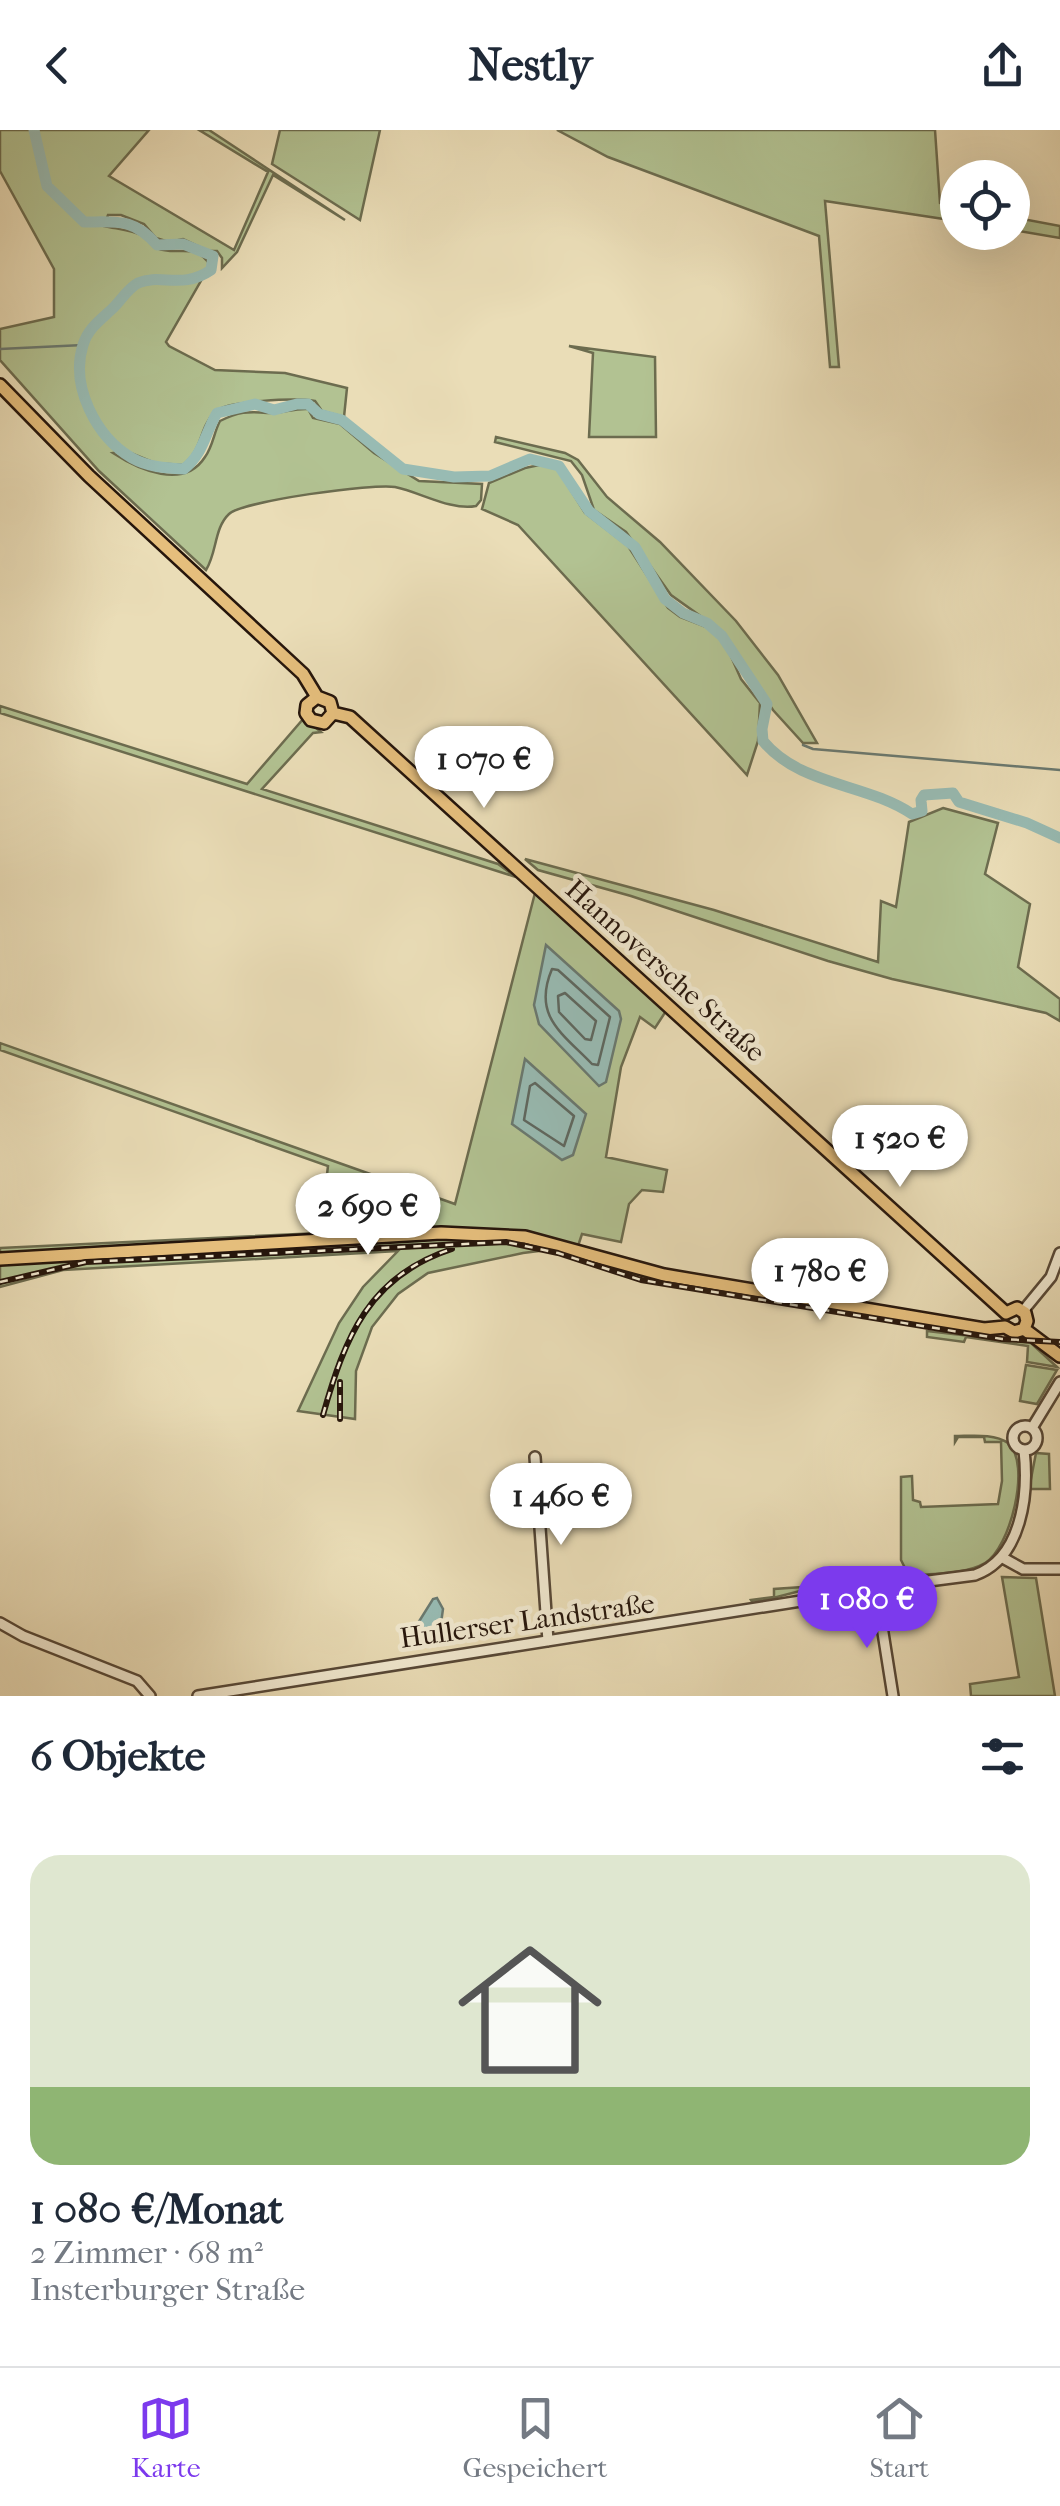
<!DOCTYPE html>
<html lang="de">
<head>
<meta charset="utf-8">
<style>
  :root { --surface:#fff; --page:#f6f6f7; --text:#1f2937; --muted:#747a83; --line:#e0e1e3; --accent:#7c3aed }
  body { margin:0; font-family:"IM FELL French Canon",serif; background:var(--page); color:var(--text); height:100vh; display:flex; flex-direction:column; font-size:38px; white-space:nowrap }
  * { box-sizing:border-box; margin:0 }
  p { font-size:32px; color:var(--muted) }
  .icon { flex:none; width:55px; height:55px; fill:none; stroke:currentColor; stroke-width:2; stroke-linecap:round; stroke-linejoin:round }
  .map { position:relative; height:1566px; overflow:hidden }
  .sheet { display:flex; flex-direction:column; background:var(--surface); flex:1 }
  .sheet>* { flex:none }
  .buttons { position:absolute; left:940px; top:30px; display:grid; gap:20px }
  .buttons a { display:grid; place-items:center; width:90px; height:90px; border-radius:50%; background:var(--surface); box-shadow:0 10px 40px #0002; font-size:50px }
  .price { position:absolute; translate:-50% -85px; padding:0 22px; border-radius:35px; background:#fff; color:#222; font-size:32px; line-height:65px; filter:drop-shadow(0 2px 5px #0008) }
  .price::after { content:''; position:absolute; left:50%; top:60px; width:30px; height:22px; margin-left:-15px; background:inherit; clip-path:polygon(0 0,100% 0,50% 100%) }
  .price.selected { background:var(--accent); color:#fff }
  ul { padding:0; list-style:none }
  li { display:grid; align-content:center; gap:20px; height:530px; padding:0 30px }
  li span { display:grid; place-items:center; height:310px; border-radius:30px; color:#555 }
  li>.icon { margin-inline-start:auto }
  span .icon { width:180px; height:180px; fill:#fffc; stroke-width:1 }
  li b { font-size:42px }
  h2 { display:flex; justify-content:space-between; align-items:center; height:120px; padding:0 30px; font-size:42px }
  header { display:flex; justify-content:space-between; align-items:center; height:130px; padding:0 30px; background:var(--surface); font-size:45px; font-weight:700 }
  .tab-bar { display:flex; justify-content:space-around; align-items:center; height:140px; border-top:2px solid var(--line); background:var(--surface); font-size:28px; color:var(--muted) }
  .tab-bar a { display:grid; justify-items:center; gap:5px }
  .tab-bar .selected { color:var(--accent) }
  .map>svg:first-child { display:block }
  .green { fill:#b2c292; stroke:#6c6c4f; stroke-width:2.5 }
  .water { fill:#98bbb3; stroke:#6a7970; stroke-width:2.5 }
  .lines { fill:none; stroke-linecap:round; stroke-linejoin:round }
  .shore { stroke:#5f6860; stroke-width:2.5 }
  .stream { stroke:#6a7970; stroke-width:2.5 }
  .river { stroke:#98bbb3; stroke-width:11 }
  .minor-casing { stroke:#574837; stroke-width:14 }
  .major-casing { stroke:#26160c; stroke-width:16 }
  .minor { stroke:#f1e9d0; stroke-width:9 }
  .major { stroke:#e5be7c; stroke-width:11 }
  .rail-casing { stroke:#26160c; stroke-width:6 }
  .rail { stroke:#f1e9d0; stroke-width:2.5; stroke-dasharray:8; stroke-linecap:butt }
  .labels { text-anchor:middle; stroke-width:9; stroke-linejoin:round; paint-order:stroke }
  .street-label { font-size:28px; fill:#26160c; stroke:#f1e9d0 }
</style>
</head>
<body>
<header><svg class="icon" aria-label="back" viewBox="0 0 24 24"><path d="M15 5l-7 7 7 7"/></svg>Nestly<svg class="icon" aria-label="share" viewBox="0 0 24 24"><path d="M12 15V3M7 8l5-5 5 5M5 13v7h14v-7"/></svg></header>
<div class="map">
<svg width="1060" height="1566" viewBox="0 0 1060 1566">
  <rect width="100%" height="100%" fill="#eaddb7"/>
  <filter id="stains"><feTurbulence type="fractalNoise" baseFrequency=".002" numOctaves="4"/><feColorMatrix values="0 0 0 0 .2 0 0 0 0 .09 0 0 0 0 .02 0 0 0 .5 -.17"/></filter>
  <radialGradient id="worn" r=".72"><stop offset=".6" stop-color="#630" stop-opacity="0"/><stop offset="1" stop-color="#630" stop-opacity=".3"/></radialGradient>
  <!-- green -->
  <path class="green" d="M0 0H149L109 46 234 120 268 42 199 0H209L345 90 273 45 237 122 222 138V128L217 121H208L183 109 169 112 156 108 144 94 121 85H108L104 96C116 99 135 100 145 107 149 110 152 116 157 118 177 127 195 111 210 135L166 212 169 216 215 240 285 243 347 258 344 287 322 281 315 271C297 268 226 270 215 282 198 299 204 318 183 335L155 333 126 321 113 323C139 340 184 360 205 327 213 316 214 302 220 291 238 282 248 281 267 283 280 284 294 278 308 279L313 288 340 294 374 323 419 351 482 354 481 370 476 376C451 381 420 362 395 357 374 353 243 371 229 384 214 398 217 423 206 440L99 341 0 230V199L54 187V139L0 41Z
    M280 0H380L360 90 272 34Z
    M557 0H935L940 73 957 77V91L825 71 839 237H830L819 106 608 27Z
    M1012 87 1060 96V108L1013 100Z
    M569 216 655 227 656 307H589L593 223Z
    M496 307 565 323 578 330 607 367 660 412 736 491 778 545 817 613H803L773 580 720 500 671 465 626 402 594 380 582 345 571 331 495 312Z
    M544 334 557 338 585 383 628 416 668 478 680 487 709 498 726 515 741 549 760 573 758 611 747 645 518 395 482 379 489 353 525 338Z
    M0 576 247 654 304 588 321 602 313 603 262 659 498 734 516 747 0 583Z
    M943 678 998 693 985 744 1030 774 1018 837 1060 869V891L1046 883 892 849 828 831 631 766 538 740 525 729 714 780 878 832 881 771 896 777 909 692Z
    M535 763 666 881 655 898 640 887 621 937 606 1027 667 1040 663 1062 642 1060 629 1074 621 1112 582 1104 578 1116 523 1123 428 1143 398 1164 372 1197 356 1241 355 1289 298 1281 339 1193 363 1157 398 1121 63 1140 0 1157V1118L320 1103 328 1036 0 920V913L455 1074Z
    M927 1201 1031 1213 1057 1237 1027 1232 1028 1216 966 1207 964 1212 927 1207Z
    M1026 1235 1057 1240 1037 1274 1020 1271Z
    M955 1306C971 1306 994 1303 1008 1313 1032 1333 1010 1419 985 1433 964 1445 932 1443 909 1446L901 1430V1347L912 1346 913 1370 920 1372 921 1377 998 1374 1002 1351 1001 1312H985L984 1307H958L955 1312Z
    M1036 1323 1049 1324 1050 1359H1029Z
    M1002 1447 1036 1448 1055 1566H971L970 1554 1019 1547Z
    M846 1454 845 1458 800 1461 753 1473 751 1470 774 1467V1459Z"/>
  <!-- water -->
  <path class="water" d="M546 815 619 881 621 889 606 952 599 956 539 894 534 875Z
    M525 929 586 984 573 1025 562 1030 512 994Z
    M437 1468 443 1479 439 1508 435 1510 415 1504 413 1501 433 1469Z"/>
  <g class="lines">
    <!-- shore -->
    <path class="shore" d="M552 839 558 840 610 887 598 935 592 934C562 903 532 886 552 839Z
      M565 863 596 891 591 910 585 909 559 882 558 866Z
      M535 953 574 986 564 1016 524 990 530 956Z"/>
    <!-- stream -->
    <path class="stream" d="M0 219 83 215
      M803 615 813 619 1060 640"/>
    <!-- river -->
    <path class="river" d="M34 0 47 56 84 92C117 92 134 88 157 115L183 114 213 126 211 140C182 160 161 143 138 153 127 159 120 172 111 180 99 191 88 199 83 215 70 256 96 307 132 328 148 337 165 338 184 339 204 323 204 305 217 283L255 274 274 280 297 274H308L319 284 342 290 403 339 454 347 490 346 530 329 559 336 589 381 635 417 665 469 683 483 707 493 722 506 767 574 762 599 763 611C800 656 866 653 912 684L922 681 921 670 924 665 953 663 959 672 1027 693 1060 708"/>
    <defs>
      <path id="minor" d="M1023 1181 1051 1147 1060 1123
        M1013 1308a12 12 0 1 1 24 0a12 12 0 1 1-24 0Z
        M1032 1298 1060 1252
        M535 1327 548 1511
        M1003 1428 1023 1439H1060
        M890 1456 975 1445C1022 1428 1029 1364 1024 1320
        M864 1461 866 1449 876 1444 886 1448 890 1456
        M878 1471 893 1566
        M0 1493 23 1506 137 1551 150 1566
        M198 1566 864 1461"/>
      <path id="major" d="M0 255 89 346 303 544 317 567 330 572 333 583
        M317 567 307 575 306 583 311 590 324 593 333 583
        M333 583 350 587 1006 1183
        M0 1129 441 1103 525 1107 664 1145 984 1199 1005 1197 1014 1202 1024 1199
        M1006 1183 1017 1178 1025 1183 1027 1191 1024 1199
        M1024 1199 1060 1226"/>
    </defs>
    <!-- minor casing -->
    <use href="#minor" class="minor-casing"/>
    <!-- major casing -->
    <use href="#major" class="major-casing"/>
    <!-- minor -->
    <use href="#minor" class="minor"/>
    <!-- major -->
    <use href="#major" class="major"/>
    <defs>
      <path id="rail" d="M0 1152 86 1132 506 1112 558 1123 641 1150 1002 1209 1060 1212
        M323 1285C345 1207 369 1146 452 1119
        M340 1289V1252"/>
    </defs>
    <!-- rail casing -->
    <use href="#rail" class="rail-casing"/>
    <!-- rail -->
    <use href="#rail" class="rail"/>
  </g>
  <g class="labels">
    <!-- street labels -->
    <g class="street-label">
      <text transform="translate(666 840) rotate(42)" y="10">Hannoversche Straße</text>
      <text transform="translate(527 1490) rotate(-8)" y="10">Hullerser Landstraße</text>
    </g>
  </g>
  <rect width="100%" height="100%" filter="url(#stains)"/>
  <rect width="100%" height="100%" fill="url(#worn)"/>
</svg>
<div class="buttons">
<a><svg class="icon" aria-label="locate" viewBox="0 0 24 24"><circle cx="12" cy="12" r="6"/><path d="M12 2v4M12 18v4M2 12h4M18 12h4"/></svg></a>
</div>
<b class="price" style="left:484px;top:681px">1 070 €</b>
<b class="price" style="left:900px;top:1060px">1 520 €</b>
<b class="price" style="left:368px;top:1128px">2 690 €</b>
<b class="price" style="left:820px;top:1193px">1 780 €</b>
<b class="price" style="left:561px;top:1418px">1 460 €</b>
<b class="price selected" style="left:867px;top:1521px">1 080 €</b>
</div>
<section class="sheet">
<h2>6 Objekte<svg class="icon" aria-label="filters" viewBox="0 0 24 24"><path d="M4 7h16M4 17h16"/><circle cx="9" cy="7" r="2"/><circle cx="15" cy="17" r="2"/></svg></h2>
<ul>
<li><span style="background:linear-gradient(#dfe7d0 75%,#8fb573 0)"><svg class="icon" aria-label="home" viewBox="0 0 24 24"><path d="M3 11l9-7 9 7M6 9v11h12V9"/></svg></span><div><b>1 080 €/Monat</b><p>2 Zimmer · 68 m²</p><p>Insterburger Straße</p></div></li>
</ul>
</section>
<nav class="tab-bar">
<a class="selected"><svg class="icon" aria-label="map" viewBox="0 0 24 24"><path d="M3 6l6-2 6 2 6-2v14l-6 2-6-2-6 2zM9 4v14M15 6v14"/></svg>Karte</a>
<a><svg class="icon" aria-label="saved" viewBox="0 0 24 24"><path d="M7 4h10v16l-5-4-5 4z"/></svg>Gespeichert</a>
<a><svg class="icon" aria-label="home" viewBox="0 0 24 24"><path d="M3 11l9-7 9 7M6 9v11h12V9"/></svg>Start</a>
</nav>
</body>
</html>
